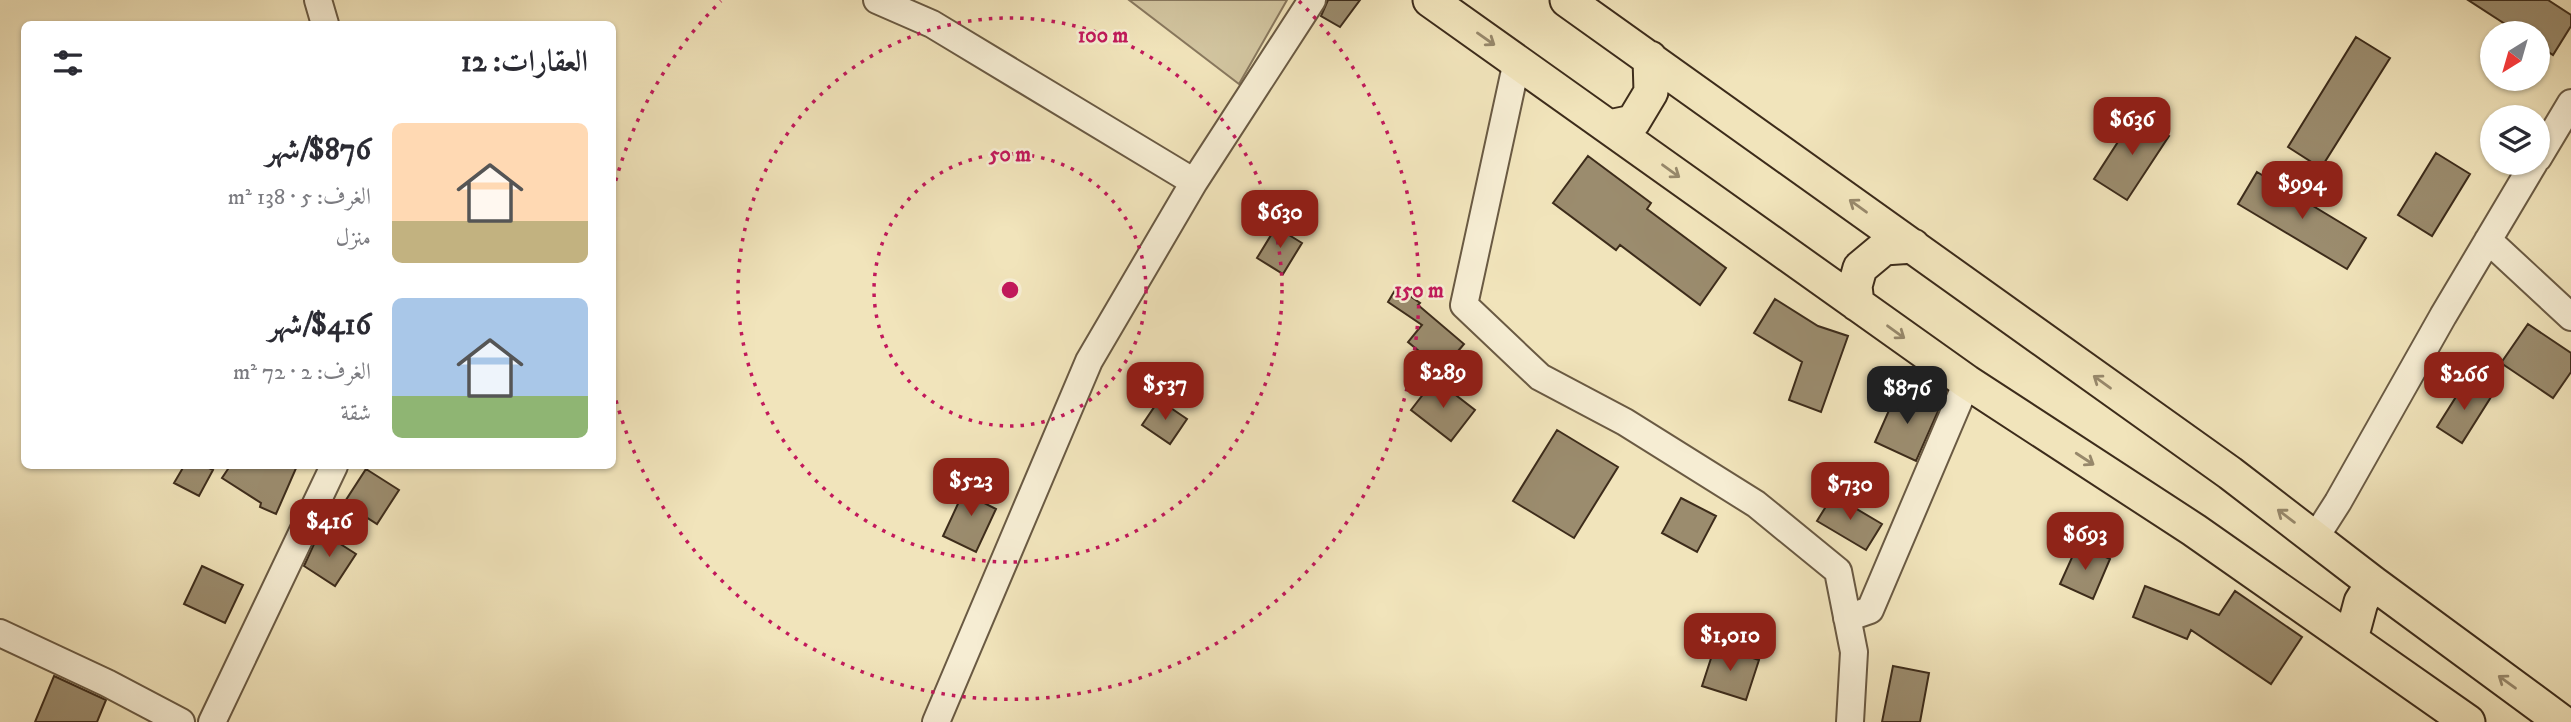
<!DOCTYPE html>
<html lang="ar">
<head>
<meta charset="utf-8">
<style>
  :root { --surface:#fff; --page:#f7f7f7; --text:#2b2b33; --muted:#7c7c81; --accent:#8f2418 }
  body { margin:0; font-family:"IM FELL DW Pica",Amiri,serif; background:var(--page); color:var(--text); direction:rtl; height:100vh; display:flex; flex-direction:column; font-size:26px; white-space:nowrap }
  * { box-sizing:border-box; margin:0 }
  p { font-size:23px; color:var(--muted) }
  .icon { flex:none; width:38px; height:38px; fill:none; stroke:currentColor; stroke-width:2; stroke-linecap:round; stroke-linejoin:round }
  .map { position:relative; flex:1; overflow:hidden; direction:ltr }
  .details { position:absolute; left:21px; top:21px; width:595px; height:448px; display:flex; flex-direction:column; background:var(--surface); border-radius:10px; box-shadow:0 2px 5px #0004; direction:rtl }
  .details>* { flex:none }
  .needle { width:46px; rotate:217deg }
  .fabs { position:absolute; left:2480px; top:21px; display:grid; gap:14px }
  .fabs a { display:grid; place-items:center; width:70px; height:70px; border-radius:50%; background:var(--surface); box-shadow:0 2px 5px #0004; font-size:35px }
  .price { position:absolute; translate:-50% -60px; padding:0 16px; border-radius:14px; background:var(--accent); color:#fff; font-size:23px; line-height:46px; filter:drop-shadow(0 2px 4px #0008) }
  .price::after { content:''; position:absolute; left:50%; top:42px; width:21px; height:16px; margin-left:-10px; background:inherit; clip-path:polygon(0 0,100% 0,50% 100%) }
  .price.selected { background:#222; color:#fff }
  ul { padding:0; list-style:none }
  li { display:flex; align-items:center; gap:21px; height:175px; padding:0 28px }
  li span { display:grid; place-items:center; flex:none; width:196px; height:140px; border-radius:10px; color:#555 }
  li>.icon { margin-inline-start:auto }
  span .icon { width:84px; height:84px; fill:#fffc; stroke-width:1 }
  li b { font-size:30px }
  h2 { display:flex; justify-content:space-between; align-items:center; height:84px; padding:0 28px; font-size:30px }
  .map>svg:first-child { display:block }
  .green { fill:#d2c5a0; stroke:#88785e; stroke-width:2 }
  .building { fill:#9b8c6e; stroke:#3d2c1b; stroke-width:2 }
  .lines { fill:none; stroke-linecap:round; stroke-linejoin:round }
  .minor-casing { stroke:#6a5a43; stroke-width:30 }
  .major-casing { stroke:#3d2c1b; stroke-width:37 }
  .minor { stroke:#f6edd3; stroke-width:26 }
  .major { stroke:#f1e4bb; stroke-width:33 }
  .oneway { stroke:#97886b }
  .ring { fill:none; stroke:#c2185b; stroke-width:3.5; stroke-dasharray:3.5 7 }
  .centre { fill:#c2185b; stroke:#f6edd3; stroke-width:3.5 }
  .ring-label { font-size:21px; text-anchor:middle; font-weight:bold; fill:#c2185b; stroke:#f6edd3; stroke-width:5; stroke-linejoin:round; paint-order:stroke }
</style>
</head>
<body>
<div class="map">
<svg width="2571" height="722" viewBox="0 0 2571 722">
  <rect width="100%" height="100%" fill="#f1e4bb"/>
  <filter id="stains"><feTurbulence type="fractalNoise" baseFrequency=".00286" numOctaves="4"/><feColorMatrix values="0 0 0 0 .2 0 0 0 0 .09 0 0 0 0 .02 0 0 0 .5 -.17"/></filter>
  <radialGradient id="worn" r=".72"><stop offset=".6" stop-color="#630" stop-opacity="0"/><stop offset="1" stop-color="#630" stop-opacity=".3"/></radialGradient>
  <!-- green -->
  <path class="green" d="M1129 0H1287L1239 84Z"/>
  <!-- building -->
  <path class="building" d="M1328 0H1360L1340 27 1321 16Z
    M2468 0H2548L2571 15V26L2553 55 2538 45V33H2519Z
    M2356 37 2390 58 2321 168 2288 147Z
    M2136 114 2169 136 2127 200 2094 179Z
    M2436 153 2470 174 2432 236 2398 215Z
    M1588 156 1651 203 1647 209 1726 268 1700 305 1620 245 1616 250 1553 203Z
    M2257 172 2366 238 2347 269 2238 204Z
    M1276 227 1302 243 1283 274 1257 258Z
    M1397 287 1420 303 1418 305 1464 344 1442 370 1408 342 1422 325 1388 302Z
    M1775 299 1818 326 1848 336 1821 412 1789 400 1802 362 1754 333Z
    M2528 324 2571 353V372L2553 398 2501 363Z
    M1435 379 1475 410 1451 441 1411 410Z
    M2466 381 2491 397 2462 443 2437 427Z
    M1898 390 1939 409 1916 461 1875 442Z
    M1159 400 1187 419 1170 444 1142 425Z
    M1557 430 1618 467 1574 538 1513 501Z
    M184 466H205L213 470 199 496 174 483Z
    M230 466H297L276 514 260 507 261 503 222 478Z
    M366 469 399 490 377 524 344 503Z
    M978 481 993 492 984 503 996 509 976 552 943 536 963 493 968 496Z
    M1833 495 1882 524 1866 550 1817 521Z
    M1681 498 1716 516 1697 552 1662 533Z
    M320 531 356 554 335 586 304 566Z
    M2078 544 2110 559 2093 599 2060 584Z
    M202 566 243 585 225 623 184 604Z
    M2145 586 2219 615 2235 591 2302 637 2271 684 2191 630 2187 639 2133 617Z
    M1715 646 1759 660 1746 700 1702 686Z
    M1893 666 1929 673 1920 722H1882Z
    M54 676 106 700 97 722H35Z"/>
  <g class="lines">
    <defs>
      <path id="minor" d="M318 0 325 24
        M877 0 932 24 1194 182
        M1517 61 1464 305 1540 377 1625 422 1756 504 1838 571 1854 652 1850 722
        M2538 158 2571 103
        M2488 240 2571 317
        M2315 538 2338 502 2443 316 2534 163
        M1847 618 1870 610 1967 382
        M0 633 107 683 181 722
        M212 722 334 466
        M936 722 1089 361 1194 182 1312 0"/>
      <path id="major" d="M1430 0 1967 382 2194 530 2468 722
        M1567 0 2230 473 2373 583 2562 722
        M1609 127 1633 122 1651 92 1650 58
        M1857 304 1855 286 1860 268 1884 248 1913 246
        M2351 639 2361 602 2373 583"/>
    </defs>
    <!-- minor casing -->
    <use href="#minor" class="minor-casing"/>
    <!-- major casing -->
    <use href="#major" class="major-casing"/>
    <!-- minor -->
    <use href="#minor" class="minor"/>
    <!-- major -->
    <use href="#major" class="major"/>
  </g>
  <!-- one-way arrows -->
  <defs><path id="oneway-shaft" d="M-6 0H5M1.5-3L5.5 0L1.5 3" fill="none" stroke-width="1.6" stroke-linecap="round" stroke-linejoin="round" transform="scale(1.75)"/></defs>
  <g class="oneway">
    <use href="#oneway-shaft" transform="translate(1486 39) rotate(35)"/>
    <use href="#oneway-shaft" transform="translate(1671 171) rotate(36)"/>
    <use href="#oneway-shaft" transform="translate(1858 206) rotate(-144)"/>
    <use href="#oneway-shaft" transform="translate(1896 332) rotate(36)"/>
    <use href="#oneway-shaft" transform="translate(2102 382) rotate(-144)"/>
    <use href="#oneway-shaft" transform="translate(2085 459) rotate(33)"/>
    <use href="#oneway-shaft" transform="translate(2286 516) rotate(-143)"/>
    <use href="#oneway-shaft" transform="translate(2507 682) rotate(-144)"/>
  </g>
  <!-- distance rings -->
  <g class="ring">
    <circle cx="1010" cy="290" r="136"/>
    <circle cx="1010" cy="290" r="272"/>
    <path d="M613 191A409 409 0 0 1 721 1M1299 1A409 409 0 1 1 613 389"/>
  </g>
  <circle cx="1010" cy="290" r="10" class="centre"/>
  <g class="ring-label">
    <text x="1103" y="42">100 m</text>
    <text x="1010" y="161">50 m</text>
    <text x="1419" y="297">150 m</text>
  </g>
  <rect width="100%" height="100%" filter="url(#stains)"/>
  <rect width="100%" height="100%" fill="url(#worn)"/>
</svg>
<div class="fabs">
<a><svg class="needle" viewBox="-14 -14 28 28"><path d="M0-13l5 13h-10z" fill="#e53935"/><path d="M0 13l5-13h-10z" fill="#7c7c81"/></svg></a>
<a><svg class="icon" aria-label="layers" viewBox="0 0 24 24"><path d="M12 4l9 5-9 5-9-5zM3 14l9 5 9-5"/></svg></a>
</div>
<b class="price" style="left:2132px;top:157px">$636</b>
<b class="price" style="left:2302px;top:221px">$994</b>
<b class="price" style="left:1280px;top:250px">$630</b>
<b class="price" style="left:1443px;top:410px">$289</b>
<b class="price" style="left:2464px;top:412px">$266</b>
<b class="price" style="left:1165px;top:422px">$537</b>
<b class="price selected" style="left:1907px;top:426px">$876</b>
<b class="price" style="left:971px;top:518px">$523</b>
<b class="price" style="left:1850px;top:522px">$730</b>
<b class="price" style="left:329px;top:559px">$416</b>
<b class="price" style="left:2085px;top:572px">$693</b>
<b class="price" style="left:1730px;top:673px">$1,010</b>
<section class="details">
<h2>العقارات: 12<svg class="icon" aria-label="filters" viewBox="0 0 24 24"><path d="M4 7h16M4 17h16"/><circle cx="9" cy="7" r="2"/><circle cx="15" cy="17" r="2"/></svg></h2>
<ul>
<li><span style="background:linear-gradient(#ffd9b3 70%,#c2b280 0)"><svg class="icon" aria-label="home" viewBox="0 0 24 24"><path d="M3 11l9-7 9 7M6 9v11h12V9"/></svg></span><div><b>$876/شهر</b><p>الغرف: 5 · 138 m²</p><p>منزل</p></div></li>
<li><span style="background:linear-gradient(#a9c7e8 70%,#8fb573 0)"><svg class="icon" aria-label="home" viewBox="0 0 24 24"><path d="M3 11l9-7 9 7M6 9v11h12V9"/></svg></span><div><b>$416/شهر</b><p>الغرف: 2 · 72 m²</p><p>شقة</p></div></li>
</ul>
</section>
</div>
</body>
</html>
